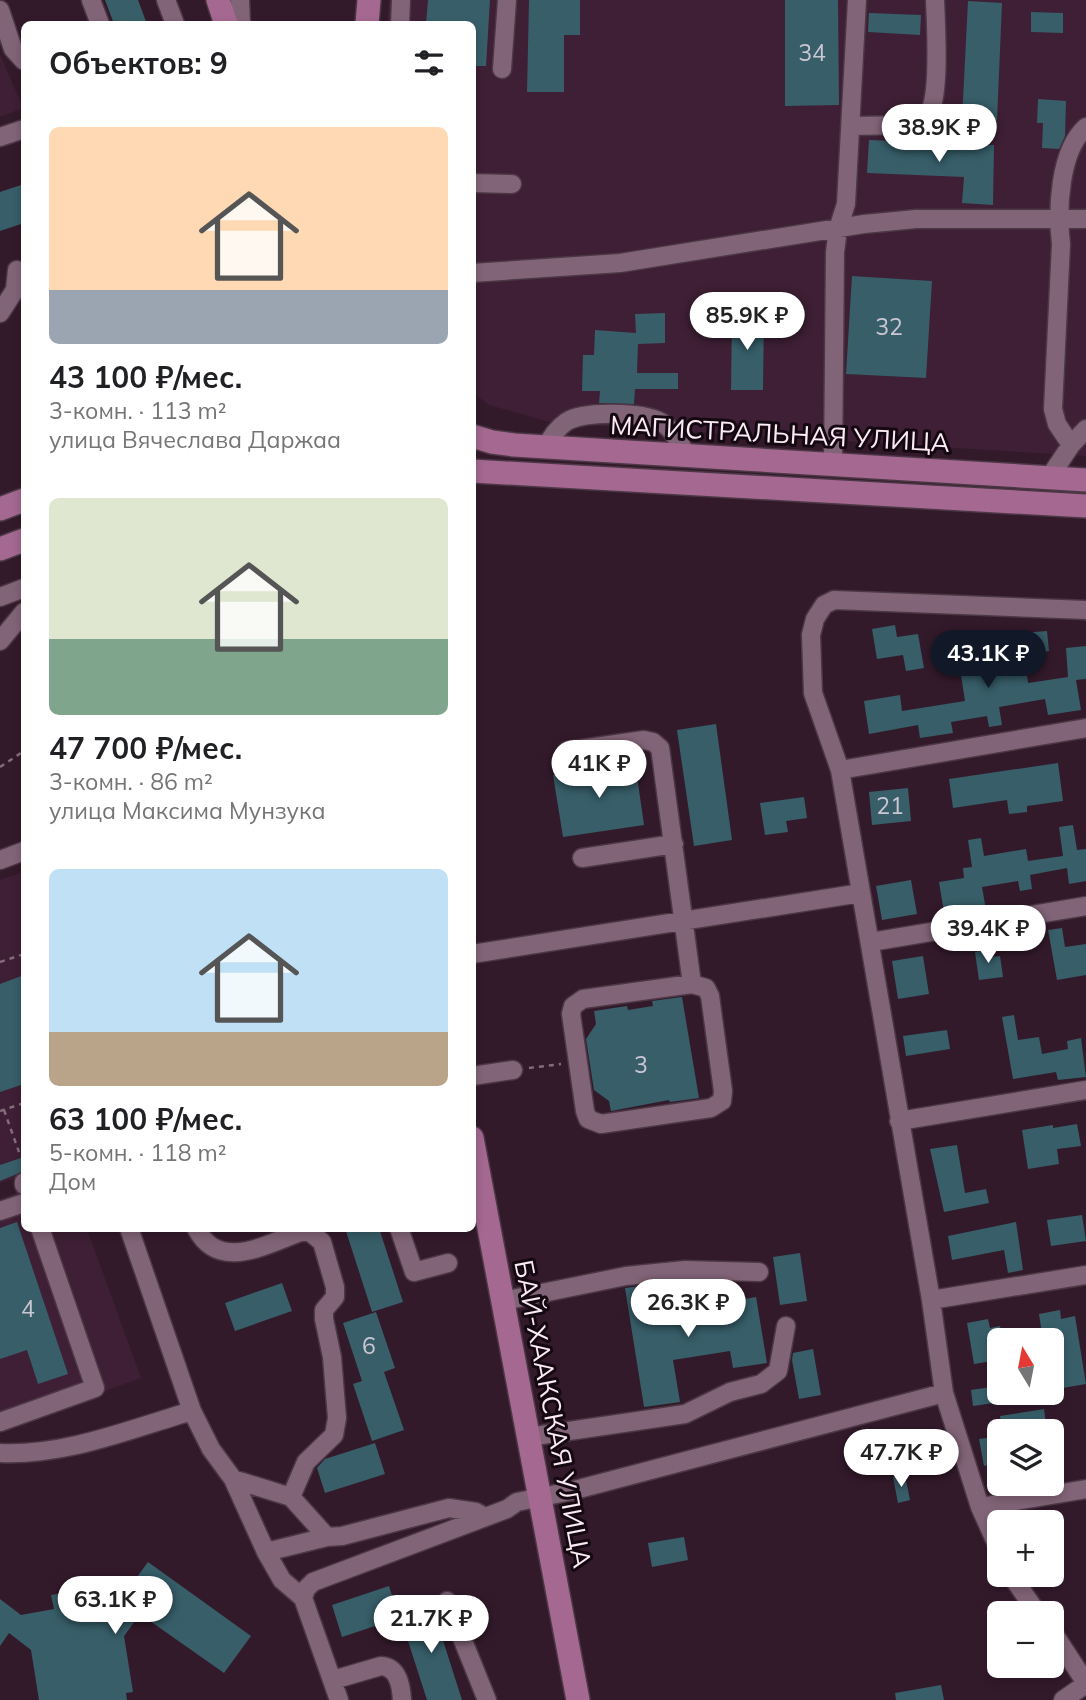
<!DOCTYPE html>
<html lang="ru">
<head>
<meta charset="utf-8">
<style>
  :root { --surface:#fff; --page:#f6f6f6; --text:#202124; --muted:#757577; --accent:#111827 }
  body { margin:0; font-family:Mulish,sans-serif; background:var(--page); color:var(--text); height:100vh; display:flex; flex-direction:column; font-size:26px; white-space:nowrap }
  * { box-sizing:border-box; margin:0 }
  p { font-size:23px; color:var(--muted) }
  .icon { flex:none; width:38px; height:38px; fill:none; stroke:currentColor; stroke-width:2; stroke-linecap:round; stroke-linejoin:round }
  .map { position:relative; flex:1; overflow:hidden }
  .panel { position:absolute; left:21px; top:21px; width:455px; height:1211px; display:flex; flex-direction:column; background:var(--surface); border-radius:10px; box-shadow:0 4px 10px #0003 }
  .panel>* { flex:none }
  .needle { width:46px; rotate:350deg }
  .controls { position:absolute; left:987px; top:1328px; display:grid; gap:14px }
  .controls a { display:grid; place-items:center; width:77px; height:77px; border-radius:10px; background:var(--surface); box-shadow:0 4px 10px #0003; font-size:35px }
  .price { position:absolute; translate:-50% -60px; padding:0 16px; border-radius:24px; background:#fff; color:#222; font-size:23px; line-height:46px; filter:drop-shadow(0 2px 4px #0008) }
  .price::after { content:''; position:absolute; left:50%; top:42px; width:21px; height:16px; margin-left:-10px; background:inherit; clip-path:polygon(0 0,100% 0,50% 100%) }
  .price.on { background:var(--accent); color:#fff }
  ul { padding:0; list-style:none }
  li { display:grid; align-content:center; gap:14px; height:371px; padding:0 28px }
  li span { display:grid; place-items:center; height:217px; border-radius:10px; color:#555 }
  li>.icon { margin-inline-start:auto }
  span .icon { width:126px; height:126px; fill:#fffc; stroke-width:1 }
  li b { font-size:30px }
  h2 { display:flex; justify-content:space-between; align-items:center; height:84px; padding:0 28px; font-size:30px }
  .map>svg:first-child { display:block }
  .built { fill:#3e1f35 }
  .building { fill:#375e69 }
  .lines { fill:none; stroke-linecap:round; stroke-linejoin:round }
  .minor-casing { stroke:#4c3745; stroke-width:21 }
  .major-casing { stroke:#4c3745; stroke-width:26 }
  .path { stroke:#836d7b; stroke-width:2.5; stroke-dasharray:5 5; stroke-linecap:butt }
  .minor { stroke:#826478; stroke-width:18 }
  .major { stroke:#a46891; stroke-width:23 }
  .labels { text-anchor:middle; stroke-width:6; stroke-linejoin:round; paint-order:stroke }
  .number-label { font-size:23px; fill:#cbc7d2 }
  .street-label { font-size:26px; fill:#fceaf5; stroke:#140910 }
</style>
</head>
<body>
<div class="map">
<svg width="1086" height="1700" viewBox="0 0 1086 1700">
  <rect width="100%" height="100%" fill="#331a2b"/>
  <!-- built -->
  <path class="built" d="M389 0H1086V456L553 423 489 405 472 392V24H387Z
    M0 54 23 108 0 117Z
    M24 872V1175L0 1183V880Z
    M24 1190V1228L87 1229 141 1378 0 1429V1199Z"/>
  <!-- building -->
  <path class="building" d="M105 0H138L147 24H114Z
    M428 0H490L486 66H472V24H426Z
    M529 0H580V35H564V92H527Z
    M785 0H838L839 105 785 106Z
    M968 1 1002 3 997 121 962 119Z
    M1031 12 1063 13V33L1031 32Z
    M869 13 921 15 920 35 868 32Z
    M1038 99 1066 101 1065 136 1059 149 1042 148 1043 123H1037Z
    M869 140 994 145 993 205 962 203 964 177 867 173Z
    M24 184V223L0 231V192Z
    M852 276 932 281 926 378 846 374Z
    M665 313V343L638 344 637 373H678V389H635L634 404 599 403 600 391H582L583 355H594L595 330 636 333 635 314Z
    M732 313 764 314 763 390H731Z
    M895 625 897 637 918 634 924 668 906 671 903 655 877 659 872 629Z
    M1047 631 1049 651 1024 654 1028 683 1068 677 1066 648 1086 646V679L1076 680 1081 710 1048 715 1045 699 999 707 1002 725 989 727 987 716 951 722 953 733 920 738 918 725 869 734 864 701 900 695 902 711 965 701 959 662 965 661 963 652 1024 640 1023 633Z
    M716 724 732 840 694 846 677 730Z
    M635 762 644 825 563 837 553 775Z
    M1058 763 1063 801 1027 806V812L1009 814 1007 800 953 808 949 779Z
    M908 788 911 821 872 825 869 792Z
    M804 797 807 818 786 821 788 832 765 835 760 803Z
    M1073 825 1077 850 1086 849V881L1069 884 1067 868 1030 875 1032 889 1020 891 1018 881 982 887 986 910 945 918 939 882 964 878 963 868 972 867 968 840 981 838 984 856 1026 849 1028 861 1063 856 1059 827Z
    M911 880 917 914 882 920 876 886Z
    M1062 928 1065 947 1086 944V975L1057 980 1048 930Z
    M991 949 992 957 1000 956 1003 977 979 980 975 952Z
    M923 956 929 994 898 999 892 961Z
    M24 975V1084L0 1092V984Z
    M682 997 699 1098 670 1102 669 1100 611 1111 609 1101 594 1090 586 1039 596 1024 594 1011 627 1006 628 1010 653 1006 652 1001Z
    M1014 1015 1018 1040 1039 1037 1042 1054 1068 1049 1067 1041 1081 1038 1086 1077 1058 1080 1056 1072 1013 1079 1002 1017Z
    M947 1030 950 1049 906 1056 903 1036Z
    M1077 1124 1081 1146 1057 1149 1059 1164 1028 1169 1022 1130 1053 1125V1128Z
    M957 1145 965 1193 986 1189 989 1203 944 1212 930 1149Z
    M24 1157V1171L0 1181V1165Z
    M1082 1215 1086 1241 1051 1246 1047 1220Z
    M17 1222 68 1374 38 1384 27 1350 0 1359V1228Z
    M1016 1222 1023 1270 1008 1273 1004 1250 952 1260 948 1236Z
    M345 1228H379L403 1302 372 1312Z
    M800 1253 807 1301 780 1305 773 1257Z
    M282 1283 292 1311 235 1331 225 1303Z
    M660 1284 665 1316 722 1306V1303L756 1297 767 1363 733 1368 730 1351 673 1360 680 1402 644 1407 625 1288Z
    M1060 1310 1061 1319 1075 1316 1086 1384 1057 1389 1052 1358V1340H1043L1039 1314Z
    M376 1312 395 1368 384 1372 404 1430 372 1441 353 1384 362 1381 343 1323Z
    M988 1319 990 1328 1000 1326 1003 1340H999V1360L974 1364 967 1323Z
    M813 1349 821 1395 799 1399 792 1360 793 1353Z
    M991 1387 994 1403 973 1406 971 1390Z
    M1044 1409 1047 1432H1003L1000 1416Z
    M994 1437 999 1463 984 1466 979 1439Z
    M375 1443 385 1474 325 1493 317 1468 325 1459Z
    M905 1475 910 1500 898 1503 893 1477Z
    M684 1537 688 1560 652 1567 648 1543Z
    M148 1562 251 1636 224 1673 140 1614 124 1636 133 1692 126 1693 127 1700H39L31 1650 9 1633 0 1646V1599L21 1615 54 1609 51 1595 88 1589 90 1604 121 1599Z
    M389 1586 399 1618 342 1637 332 1605Z
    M432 1606 462 1700H427L400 1616Z
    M941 1685 944 1700H896L895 1693Z"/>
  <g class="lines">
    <defs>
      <path id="minor" d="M91 0 100 24
        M166 0 175 24
        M240 0 241 24
        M0 10 13 49 24 61
        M400 24 401 0
        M502 69 507 0
        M851 126 913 125C920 122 926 118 930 111 940 91 936 25 935 0
        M0 137 24 129
        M472 183 512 184
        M472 273 620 263 864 224 916 219H1086
        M0 313 15 290 17 270
        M1071 445 1057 424 1053 409 1061 244C1057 211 1059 151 1086 127
        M546 447C551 437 556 429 566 422 583 410 643 412 661 422 673 429 680 444 687 456
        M833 465 835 252 838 229 846 204 857 0
        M1049 478 1071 445 1086 429
        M0 597 24 588
        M0 641 24 612
        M567 751 644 740 653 742 660 748 692 984
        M840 770 1086 728
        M582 858 674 844
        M0 860 24 851
        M871 942 1086 906
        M472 954 861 893
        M692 984 706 988 710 996 723 1091 722 1101 711 1108 601 1124 588 1119 585 1111 571 1014 573 1006 583 999Z
        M472 1076 513 1070
        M899 1121 1086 1090
        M24 1182V1185
        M0 1211 24 1203
        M129 1228 192 1411 211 1449 233 1479 266 1552 282 1580 303 1598
        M196 1228C219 1273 266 1244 301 1232H310L322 1242 335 1287V1297L324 1310V1319L332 1357 337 1418 334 1435 306 1462 291 1497
        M399 1228 414 1272 448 1263
        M931 1300 1086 1275
        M503 1301 626 1276 685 1270 759 1272
        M0 1422 95 1388 40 1228
        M528 1437 685 1414 730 1392 761 1384 778 1371 786 1326
        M0 1453C66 1456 130 1429 192 1411
        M233 1479 291 1497 327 1537
        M980 1507 1086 1489
        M999 1549 980 1507 944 1393 931 1300 840 770 813 693 811 635 815 619 824 605 834 600 1086 610
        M266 1552 327 1537 342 1536 449 1508 476 1512 485 1517
        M1011 1575 1038 1614
        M447 1601 487 1700
        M1052 1631 1086 1683
        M333 1680 381 1666C398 1667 401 1685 402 1700
        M339 1700 303 1598 306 1589 313 1582 507 1509 517 1502 571 1491 944 1393
        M1063 1700 1086 1684"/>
      <path id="major" d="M218 0 226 24
        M367 24 369 0
        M472 436 492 442 514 445 1086 480
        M472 471 1086 506
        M0 509 24 500
        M0 549 24 540
        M472 1138 578 1700"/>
    </defs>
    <!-- minor casing -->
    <use href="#minor" class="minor-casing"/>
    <!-- major casing -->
    <use href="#major" class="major-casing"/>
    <!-- path -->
    <path class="path" d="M0 767 24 751
      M0 962 24 954
      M529 1068 561 1064
      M4 1110 19 1152
      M0 1111 24 1103"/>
    <!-- minor -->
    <use href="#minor" class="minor"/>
    <!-- major -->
    <use href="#major" class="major"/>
  </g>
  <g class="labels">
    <!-- number labels -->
    <g class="number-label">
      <text x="812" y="61">34</text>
      <text x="889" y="335">32</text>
      <text x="890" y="814">21</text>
      <text x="641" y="1073">3</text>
      <text x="28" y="1317">4</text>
      <text x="369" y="1354">6</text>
    </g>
    <!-- street labels -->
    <g class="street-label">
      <text transform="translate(780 434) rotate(3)" y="9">МАГИСТРАЛЬНАЯ УЛИЦА</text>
      <text transform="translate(553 1414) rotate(79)" y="9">БАЙ-ХААКСКАЯ УЛИЦА</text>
    </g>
  </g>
</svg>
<div class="controls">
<a><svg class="needle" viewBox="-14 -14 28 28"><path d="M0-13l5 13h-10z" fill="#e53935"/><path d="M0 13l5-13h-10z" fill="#757577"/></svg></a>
<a><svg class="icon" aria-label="layers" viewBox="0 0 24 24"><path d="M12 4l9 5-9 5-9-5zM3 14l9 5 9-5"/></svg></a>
<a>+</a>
<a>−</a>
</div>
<b class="price" style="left:939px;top:164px">38.9K ₽</b>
<b class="price" style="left:747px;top:352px">85.9K ₽</b>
<b class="price on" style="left:988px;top:690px">43.1K ₽</b>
<b class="price" style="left:599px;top:800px">41K ₽</b>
<b class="price" style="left:988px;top:965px">39.4K ₽</b>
<b class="price" style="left:688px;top:1339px">26.3K ₽</b>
<b class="price" style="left:901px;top:1489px">47.7K ₽</b>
<b class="price" style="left:115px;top:1636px">63.1K ₽</b>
<b class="price" style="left:431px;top:1655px">21.7K ₽</b>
<section class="panel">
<h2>Объектов: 9<svg class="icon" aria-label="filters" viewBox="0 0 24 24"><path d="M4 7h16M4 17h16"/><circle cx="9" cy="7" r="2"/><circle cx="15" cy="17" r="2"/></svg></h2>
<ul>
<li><span style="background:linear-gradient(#ffd9b3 75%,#9aa5b1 0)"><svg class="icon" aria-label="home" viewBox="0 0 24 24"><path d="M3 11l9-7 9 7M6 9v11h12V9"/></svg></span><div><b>43 100 ₽/мес.</b><p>3-комн. · 113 m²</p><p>улица Вячеслава Даржаа</p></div></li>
<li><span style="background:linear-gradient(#dfe7d0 65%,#7fa58c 0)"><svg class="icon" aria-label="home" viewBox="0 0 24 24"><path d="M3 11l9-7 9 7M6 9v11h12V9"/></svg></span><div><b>47 700 ₽/мес.</b><p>3-комн. · 86 m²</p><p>улица Максима Мунзука</p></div></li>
<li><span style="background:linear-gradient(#bfe0f5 75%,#b9a48a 0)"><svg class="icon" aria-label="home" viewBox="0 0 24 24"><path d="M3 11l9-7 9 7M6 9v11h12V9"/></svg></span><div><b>63 100 ₽/мес.</b><p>5-комн. · 118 m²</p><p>Дом</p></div></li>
</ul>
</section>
</div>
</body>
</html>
